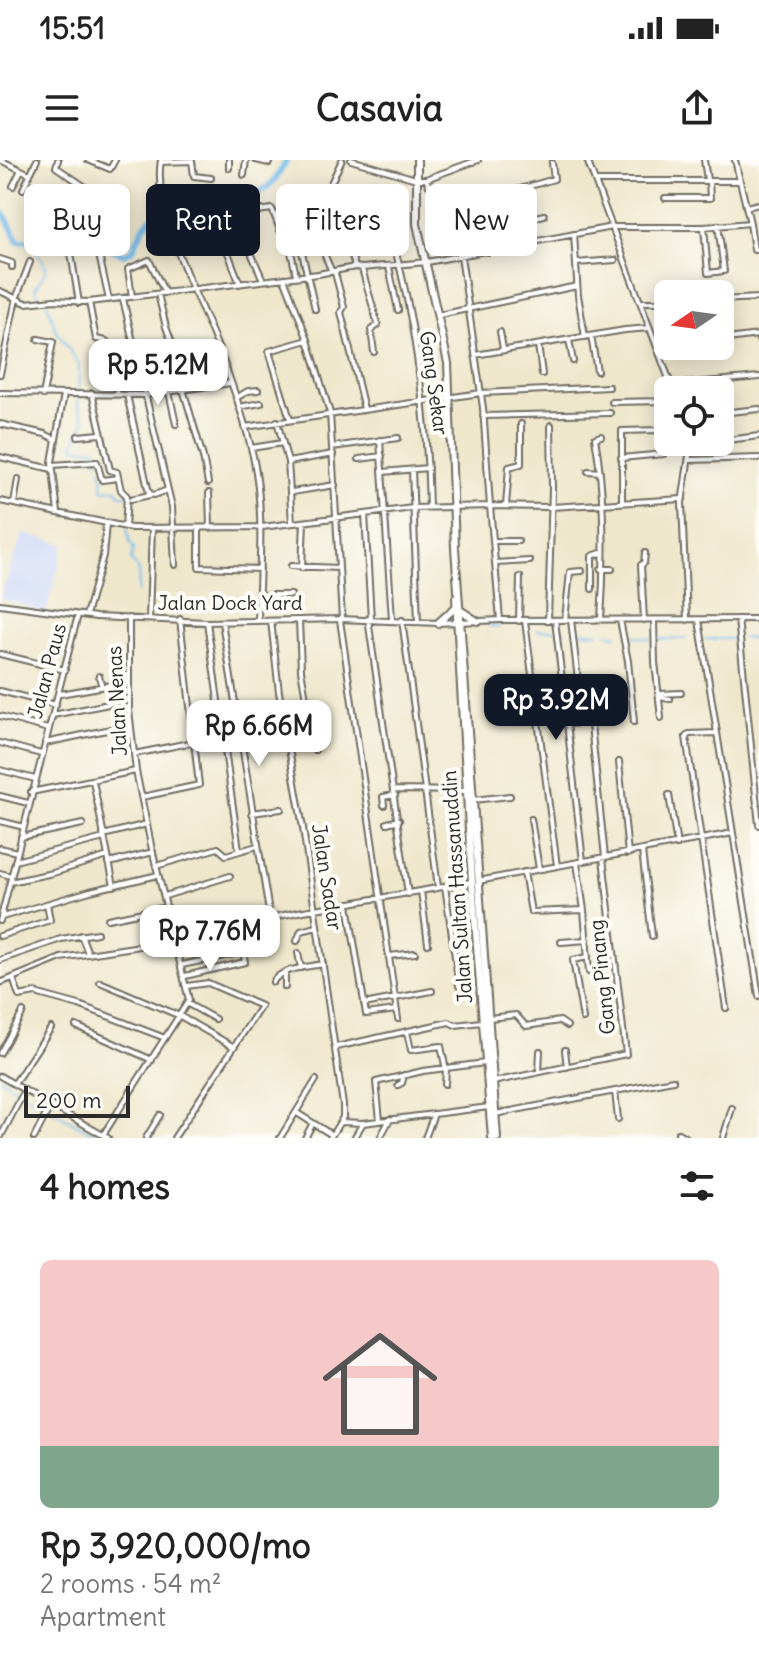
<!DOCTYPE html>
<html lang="en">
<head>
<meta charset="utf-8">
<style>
  :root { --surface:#fff; --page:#f2f2f2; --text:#222; --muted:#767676; --accent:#111827 }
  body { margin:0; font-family:Delius,sans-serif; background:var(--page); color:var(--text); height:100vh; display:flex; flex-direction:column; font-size:30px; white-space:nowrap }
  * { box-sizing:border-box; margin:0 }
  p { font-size:26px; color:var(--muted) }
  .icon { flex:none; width:44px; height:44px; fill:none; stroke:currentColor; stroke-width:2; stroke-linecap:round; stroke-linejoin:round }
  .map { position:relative; height:978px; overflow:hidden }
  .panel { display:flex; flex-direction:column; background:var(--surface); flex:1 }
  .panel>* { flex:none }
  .guide { position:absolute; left:24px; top:24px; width:712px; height:72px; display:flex; gap:16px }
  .needle { width:52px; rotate:257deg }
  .fabs { position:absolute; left:654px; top:120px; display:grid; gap:16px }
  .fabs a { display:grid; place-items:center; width:80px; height:80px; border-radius:12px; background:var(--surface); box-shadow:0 4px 20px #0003; font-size:40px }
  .scale { position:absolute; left:24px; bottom:20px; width:106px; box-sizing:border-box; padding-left:8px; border:4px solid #2b2b2b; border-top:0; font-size:22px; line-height:28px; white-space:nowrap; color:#2b2b2b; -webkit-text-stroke:6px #fdfcf7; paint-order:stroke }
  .price { position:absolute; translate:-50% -68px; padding:0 18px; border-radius:16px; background:#fff; color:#222; font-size:26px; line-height:52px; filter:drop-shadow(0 2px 4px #0008) }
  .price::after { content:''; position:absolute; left:50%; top:48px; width:24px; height:18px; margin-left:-12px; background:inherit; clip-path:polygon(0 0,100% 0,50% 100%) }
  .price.active { background:var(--accent); color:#fff }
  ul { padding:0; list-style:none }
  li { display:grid; align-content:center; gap:16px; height:424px; padding:0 40px }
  li span { display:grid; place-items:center; height:248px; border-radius:12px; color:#555 }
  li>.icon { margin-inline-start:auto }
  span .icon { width:144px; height:144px; fill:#fffc; stroke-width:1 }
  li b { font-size:34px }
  h2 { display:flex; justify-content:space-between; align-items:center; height:96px; padding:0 40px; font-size:34px }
  .pill { padding:0 28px; border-radius:12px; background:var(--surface); box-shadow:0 4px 20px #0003; font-size:28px; line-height:72px }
  .pill.active { background:var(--accent); color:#fff }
  .status { display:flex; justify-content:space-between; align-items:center; height:56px; padding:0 40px; background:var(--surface); direction:ltr }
  .status svg { height:22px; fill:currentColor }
  header { display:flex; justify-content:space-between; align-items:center; height:104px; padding:0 40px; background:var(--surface); font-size:36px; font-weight:700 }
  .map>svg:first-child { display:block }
  .built { fill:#d0daf9 }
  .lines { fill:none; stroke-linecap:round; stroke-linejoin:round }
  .stream { stroke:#74bbeb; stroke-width:2 }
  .river { stroke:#74bbeb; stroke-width:6 }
  .minor-casing { stroke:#706d63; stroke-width:8 }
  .major-casing { stroke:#706d63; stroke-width:10 }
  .minor { stroke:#fff; stroke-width:4 }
  .major { stroke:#fff; stroke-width:6 }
  .labels { text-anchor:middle; stroke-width:8; stroke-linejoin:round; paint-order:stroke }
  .street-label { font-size:20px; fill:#2b2b2b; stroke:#fdfcf7 }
</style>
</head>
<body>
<div class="status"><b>15:51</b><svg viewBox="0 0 49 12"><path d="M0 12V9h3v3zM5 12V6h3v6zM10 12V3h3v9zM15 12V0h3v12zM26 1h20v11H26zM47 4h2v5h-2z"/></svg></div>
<header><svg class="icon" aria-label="menu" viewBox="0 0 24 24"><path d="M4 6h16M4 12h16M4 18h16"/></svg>Casavia<svg class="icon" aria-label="share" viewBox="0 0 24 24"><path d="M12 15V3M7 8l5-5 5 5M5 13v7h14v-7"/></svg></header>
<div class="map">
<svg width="759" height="978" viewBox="0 0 759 978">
  <rect width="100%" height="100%" fill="#fdfcf7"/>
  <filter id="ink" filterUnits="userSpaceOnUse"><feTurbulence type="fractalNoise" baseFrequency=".0125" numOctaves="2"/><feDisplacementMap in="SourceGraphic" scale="16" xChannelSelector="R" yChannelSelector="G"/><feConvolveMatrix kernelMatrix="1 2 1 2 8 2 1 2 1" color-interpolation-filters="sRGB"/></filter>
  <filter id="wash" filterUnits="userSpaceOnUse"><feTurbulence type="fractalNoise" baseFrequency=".006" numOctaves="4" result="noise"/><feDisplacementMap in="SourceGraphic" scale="32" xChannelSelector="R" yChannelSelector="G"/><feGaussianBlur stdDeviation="1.8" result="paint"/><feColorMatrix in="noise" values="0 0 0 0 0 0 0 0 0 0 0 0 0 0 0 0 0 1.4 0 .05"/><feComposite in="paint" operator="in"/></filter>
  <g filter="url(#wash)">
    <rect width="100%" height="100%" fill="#efe7cc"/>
    <!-- built -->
    <path class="built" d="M23 373 64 384 46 453 0 438Z"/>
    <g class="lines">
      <!-- stream -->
      <path class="stream" d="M25 81C32 85 46 101 46 109 46 114 37 124 35 129L42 139
        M47 143 56 171 79 204 78 245 85 261 74 285 78 288 97 289 99 303
        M100 310 103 316 102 330 117 329 120 335H126
        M127 368 130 383 134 388 131 400 139 410 138 432
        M470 465 476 466
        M489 466 500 467
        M537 470H554
        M560 470 565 471
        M575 471 598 473
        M607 473 617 475
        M627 475 651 479
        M743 478H759
        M658 479H686
        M705 479H736
        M0 918 19 930
        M25 934 47 947
        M53 951 101 978"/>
      <!-- river -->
      <path class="river" d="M0 50 6 57 18 81C26 81 53 80 58 78 75 73 70 54 96 55L109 88 124 94 132 91C140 77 144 52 166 56 175 57 180 65 190 64L265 29 275 20 287 0"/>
    </g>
  </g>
  <g filter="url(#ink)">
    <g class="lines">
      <defs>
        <path id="minor" d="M0 0 30 14
          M58 0 56 7 87 28
          M88 0 110 9 115 0
          M161 0C152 51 196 132 215 180 230 217 244 257 253 296 265 351 259 406 258 461
          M256 0 269 3
          M342 0 330 25 351 78V93L355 107
          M587 0 673 230
          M704 0 707 20
          M735 0 750 63 754 90H759
          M161 2 192 1 194 16 211 18
          M229 8V0
          M244 15 246 0
          M426 19 478 0
          M595 21H740
          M13 26 21 10
          M354 28 382 47C414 138 427 252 429 347
          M23 29 37 0
          M162 31 216 33
          M298 34 332 112
          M665 38H710L709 21
          M746 47 759 44
          M258 51 272 49 282 75 290 87 296 115
          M441 52 554 19 552 3
          M237 61 263 120
          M704 67 708 113 724 111 718 65
          M574 74 578 135 585 177
          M95 77 109 140
          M222 77 240 124
          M299 79 315 149
          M488 92 485 70 544 55
          M71 93 79 143
          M0 99 12 103V107
          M576 103 615 100
          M389 107 398 150
          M362 109 378 165 371 170 374 192
          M335 113 344 147 341 152 364 249
          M284 118 308 180 330 253 342 459
          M0 131 26 143 54 140 89 142 318 114 355 107 362 108 427 102 612 67H704L750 63
          M158 134 166 167 189 229
          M132 137 128 109 149 100 165 133
          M123 139 172 347 175 405
          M720 140 759 138
          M89 142 96 179 106 181 108 185 118 234
          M641 142H668
          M439 155 577 126
          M500 172 503 189
          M591 176 597 211
          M38 179 53 182 43 235
          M569 180 573 201
          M720 180 758 175 759 180
          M538 185 542 214
          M656 185H668
          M475 195 625 170 650 168
          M137 206 157 202
          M0 214 16 139 30 102
          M672 225 759 217
          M183 229 203 297 208 323
          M169 232 176 264
          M0 233 145 235 231 223
          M92 233 110 310 117 312 121 330 127 336 125 367
          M127 235 149 333 154 335 168 330
          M236 238 248 231 258 230
          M612 242 668 241
          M239 247 261 243
          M720 253 759 249
          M483 256 610 253
          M290 259 269 191 308 180
          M277 261 288 302 292 363
          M0 264 45 274 55 279
          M245 267 481 233 609 227
          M78 276 100 274
          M380 280 392 459
          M720 281 759 276
          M691 283 704 282
          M332 287 398 278
          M251 288 283 283
          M0 297 52 309
          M621 298 664 294
          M359 299 382 296
          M690 300 759 298
          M288 302 333 294
          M52 305 97 302 102 320 118 318
          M412 310 418 462
          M588 311 600 312
          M383 312 428 308
          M292 332 335 325
          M209 333 210 368
          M131 339 150 335
          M0 341 131 368 262 367 413 348 490 346 483 248 461 96 426 19H416L351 0
          M622 342V271L660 270 662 256 668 255
          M14 344 18 319
          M506 346 509 307 521 304V264
          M58 353 52 302 64 234
          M365 354 371 459
          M199 368V407L260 409
          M493 381H518
          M495 403 530 401
          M291 406 339 408
          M302 408 304 362
          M601 409H612
          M592 429V396L601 393
          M259 435H291
          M0 444 96 457 207 462 340 459 438 463 500 460 759 459
          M86 455 103 396 106 364
          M149 459 152 368
          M368 459 408 734
          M601 459C605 404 605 332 595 278L601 276
          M738 459 759 665
          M299 460 301 510 315 590
          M340 460 398 859
          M402 460 438 727
          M500 460 490 346 551 347 683 339
          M548 460 552 329 551 265
          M555 460 583 701
          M565 460 570 412 582 411
          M571 460 583 563
          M620 460 628 501 634 562
          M644 460 641 405 644 403 645 393
          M687 460 682 343 691 282
          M699 460 759 836
          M271 461 279 532 303 668 343 945V957L330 978
          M519 461 520 417
          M525 461 557 706
          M654 461 655 502 661 558
          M207 462 239 690
          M222 462 270 758
          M0 494 65 510
          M99 516 102 527
          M0 531 56 545
          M60 534 128 522
          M659 534 681 533
          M659 537 670 539
          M53 555 129 540
          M0 556 48 569
          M568 564 589 562 591 565 605 697
          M222 569 239 565
          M716 573 689 574 686 577 726 848
          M0 583 41 594
          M45 583 130 565
          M134 594 194 582
          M619 602 628 694
          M0 610 35 619
          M93 621 114 726
          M394 630 467 631
          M31 632 136 611
          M669 635 677 685
          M0 636 28 643
          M142 637 199 625 180 459
          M473 640 510 636
          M384 645 383 637 395 635
          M252 653 281 649
          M531 659 539 709
          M0 661 24 667
          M387 663 399 660
          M103 675 147 664
          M21 677 83 664
          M0 688 17 692
          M642 691 652 776
          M15 701 104 678
          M109 703 153 692
          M577 703 584 750 589 812
          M156 706 218 688 226 695 257 686
          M524 712 531 752 583 750
          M0 713 11 716
          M478 721 733 673
          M10 722 53 713 108 696
          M445 726 459 826
          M421 731 428 784
          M165 736 230 716
          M348 745 366 854 396 850
          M2 757 90 731 158 715
          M108 759 167 747
          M0 761 78 455
          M81 775 88 793
          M0 776 50 760 47 744
          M297 781 301 771 317 767
          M561 782 587 780
          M298 793 301 808
          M390 796 415 793
          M0 800 61 779 97 773
          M182 805 233 794
          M185 816 245 802 238 765
          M13 818 19 836 35 833 79 845 165 878
          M100 822 180 856 234 887
          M273 822C281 808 308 807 323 804
          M0 823 61 798 134 787 298 752 472 722
          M285 827V814
          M188 844 215 859
          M364 844 432 831
          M489 858 516 855 526 866 560 861 567 866
          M583 859 573 800 588 797
          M76 866 152 900
          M407 872 411 890 441 886 446 910 445 924
          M336 887 449 862 455 865 482 862
          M565 890 567 907
          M0 893 23 852
          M539 912 540 891
          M0 916 108 978
          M493 922 626 894 603 698
          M14 924 51 868
          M398 925 402 923 404 915
          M615 931 618 959
          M297 953 332 975
          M495 954 673 920
          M380 960 376 922 423 911 485 903
          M341 962 363 963 489 947
          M678 973 687 978
          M103 975 189 840 151 685 136 611 129 550V458
          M0 978 25 930
          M34 978 51 945
          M146 978 160 955
          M174 978 261 846 208 823 187 826
          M280 978 316 920
          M305 978 313 963
          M354 978 363 963
          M380 978 390 959
          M425 978 434 954
          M723 978 732 948"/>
        <path id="major" d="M417 0V64L448 203 455 388 497 978
          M456 438 472 722 492 978
          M460 450 477 461
          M438 463 456 447"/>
      </defs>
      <!-- minor casing -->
      <use href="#minor" class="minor-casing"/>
      <!-- major casing -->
      <use href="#major" class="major-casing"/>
      <!-- minor -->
      <use href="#minor" class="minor"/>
      <!-- major -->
      <use href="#major" class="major"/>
    </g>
  </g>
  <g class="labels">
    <!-- street labels -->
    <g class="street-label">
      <text transform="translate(434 223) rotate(82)" y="7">Gang Sekar</text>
      <text x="230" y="450">Jalan Dock Yard</text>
      <text transform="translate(47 511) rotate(-75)" y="7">Jalan Paus</text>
      <text transform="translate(117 541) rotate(-93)" y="7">Jalan Nenas</text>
      <text transform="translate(327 717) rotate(81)" y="7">Jalan Sadar</text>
      <text transform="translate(457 727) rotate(-94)" y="7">Jalan Sultan Hassanuddin</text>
      <text transform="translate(602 817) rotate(-96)" y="7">Gang Pinang</text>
    </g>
  </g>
</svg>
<div class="fabs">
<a><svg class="needle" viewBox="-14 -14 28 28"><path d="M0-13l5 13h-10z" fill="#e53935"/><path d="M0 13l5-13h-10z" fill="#767676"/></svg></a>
<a><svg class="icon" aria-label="locate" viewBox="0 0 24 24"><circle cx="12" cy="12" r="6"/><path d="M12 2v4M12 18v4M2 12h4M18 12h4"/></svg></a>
</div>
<div class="scale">200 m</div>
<b class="price" style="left:158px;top:247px">Rp 5.12M</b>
<b class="price active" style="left:556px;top:582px">Rp 3.92M</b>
<b class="price" style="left:259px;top:608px">Rp 6.66M</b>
<b class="price" style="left:210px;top:813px">Rp 7.76M</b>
<div class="guide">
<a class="pill">Buy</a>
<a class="pill active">Rent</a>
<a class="pill">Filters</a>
<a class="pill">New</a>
</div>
</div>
<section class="panel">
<h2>4 homes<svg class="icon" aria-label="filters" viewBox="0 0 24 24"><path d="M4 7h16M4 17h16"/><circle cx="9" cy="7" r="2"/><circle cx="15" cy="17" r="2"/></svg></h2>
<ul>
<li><span style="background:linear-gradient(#f6c9c9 75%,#7fa58c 0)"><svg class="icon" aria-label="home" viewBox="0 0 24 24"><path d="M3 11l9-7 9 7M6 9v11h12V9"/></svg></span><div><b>Rp 3,920,000/mo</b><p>2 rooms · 54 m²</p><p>Apartment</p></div></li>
</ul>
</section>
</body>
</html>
